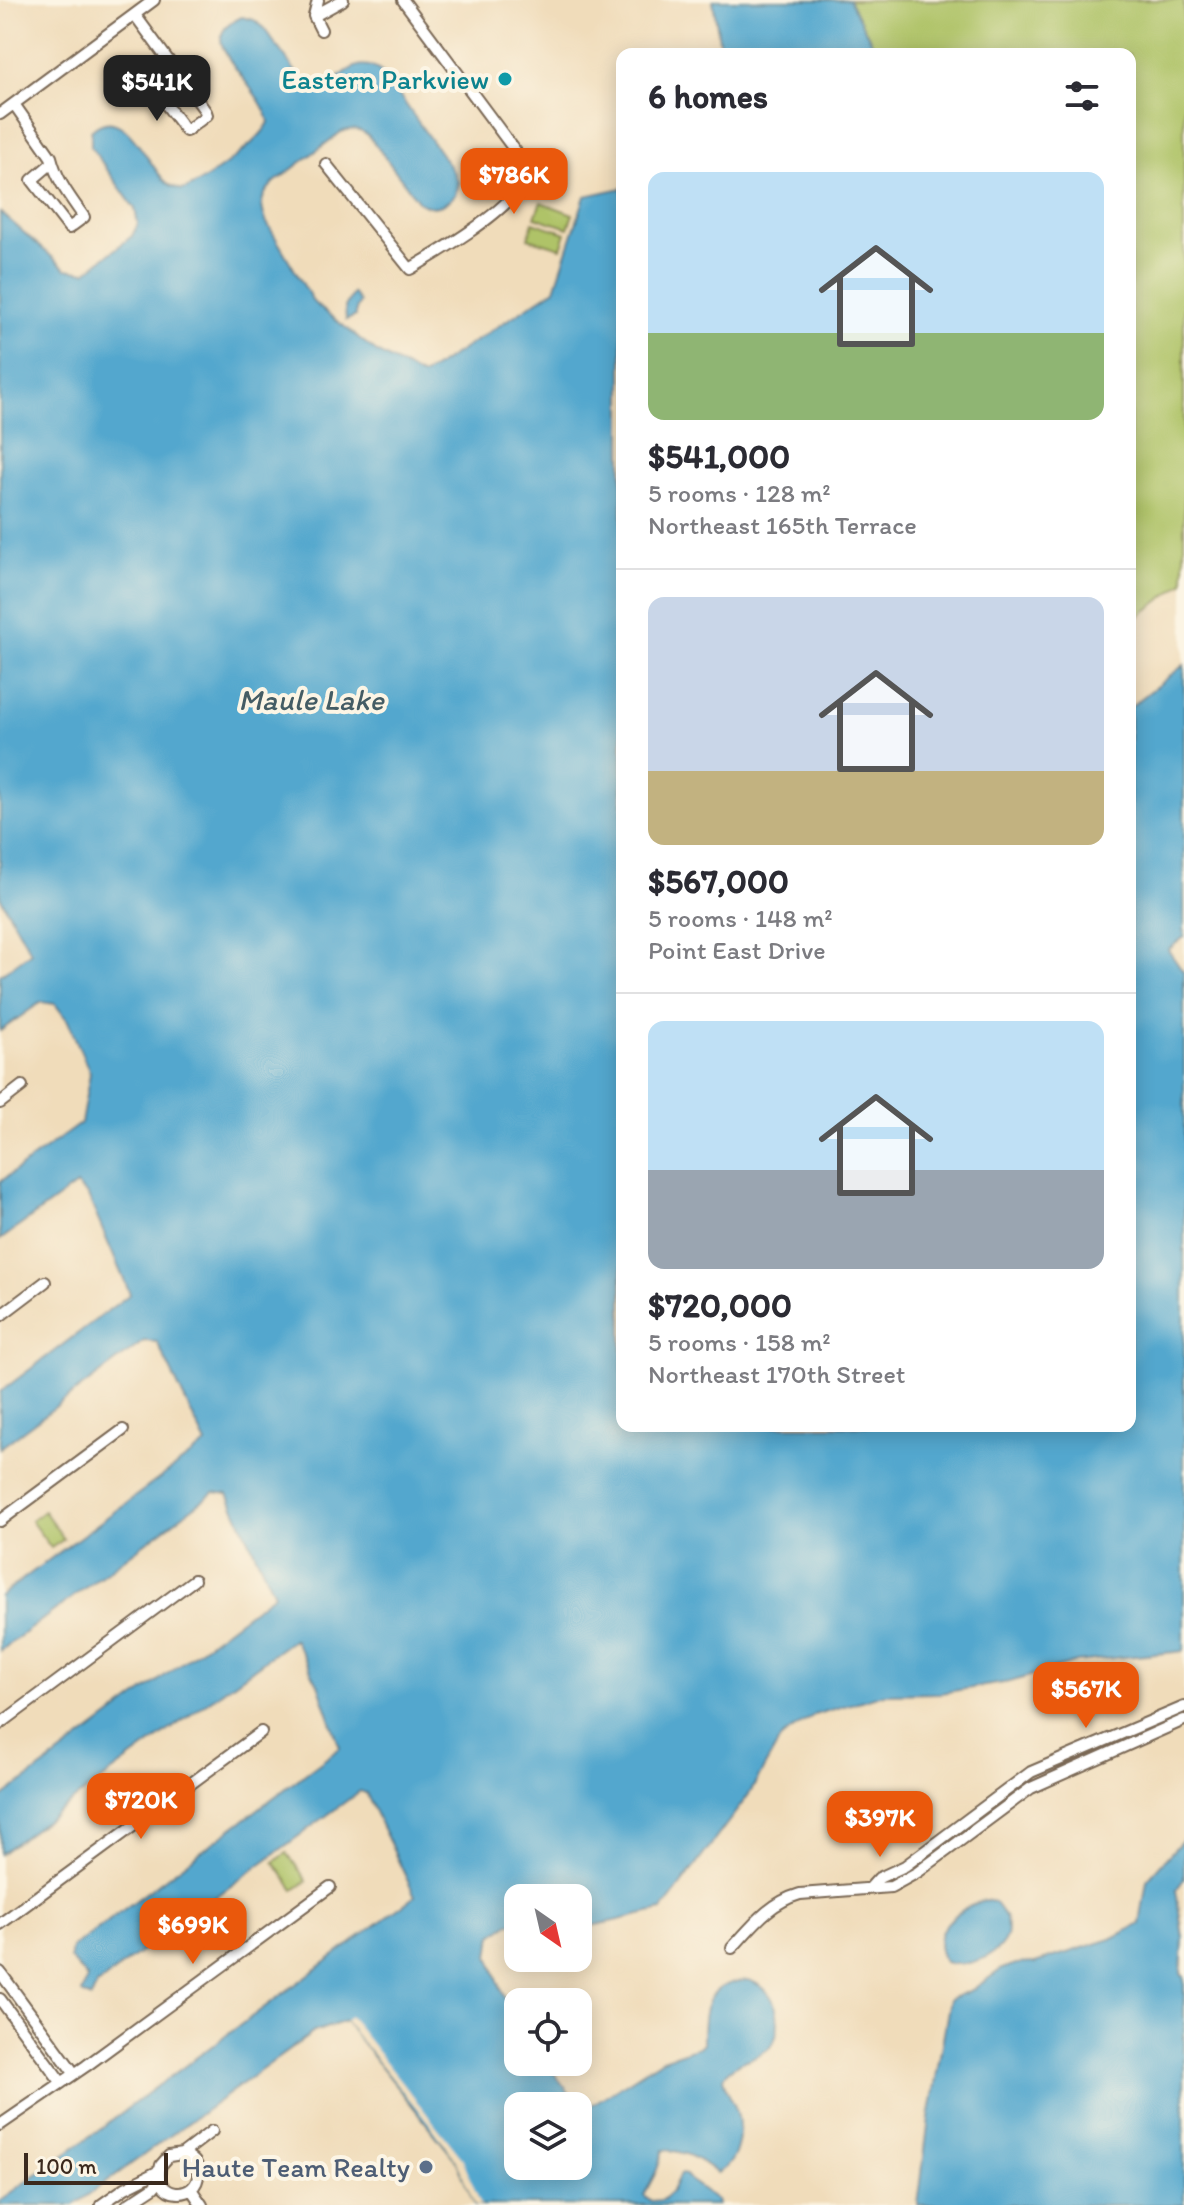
<!DOCTYPE html>
<html lang="en">
<head>
<meta charset="utf-8">
<style>
  :root { --surface:#fff; --page:#f7f7f7; --text:#2b2b33; --muted:#7c7c81; --line:#e1e1e2; --accent:#ea580c }
  body { margin:0; font-family:Itim,sans-serif; background:var(--page); color:var(--text); height:100vh; display:flex; flex-direction:column; font-size:30px; white-space:nowrap }
  * { box-sizing:border-box; margin:0 }
  p { font-size:26px; color:var(--muted) }
  .icon { flex:none; width:44px; height:44px; fill:none; stroke:currentColor; stroke-width:2; stroke-linecap:round; stroke-linejoin:round }
  .map { position:relative; flex:1; overflow:hidden }
  .panel { position:absolute; left:616px; top:48px; width:520px; height:1384px; display:flex; flex-direction:column; background:var(--surface); border-radius:16px; box-shadow:0 4px 20px #0003 }
  .panel>* { flex:none }
  .needle { width:52px; rotate:146deg }
  .controls { position:absolute; left:504px; top:1884px; display:grid; gap:16px }
  .controls a { display:grid; place-items:center; width:88px; height:88px; border-radius:16px; background:var(--surface); box-shadow:0 4px 20px #0003; font-size:40px }
  .scale { position:absolute; left:24px; bottom:20px; width:144px; box-sizing:border-box; padding-left:8px; border:4px solid #3b2a1e; border-top:0; font-size:22px; line-height:28px; white-space:nowrap; color:#3b2a1e; -webkit-text-stroke:6px #fcf5e5; paint-order:stroke }
  .price { position:absolute; translate:-50% -68px; padding:0 18px; border-radius:16px; background:var(--accent); color:#fff; font-size:26px; line-height:52px; filter:drop-shadow(0 2px 4px #0008) }
  .price::after { content:''; position:absolute; left:50%; top:48px; width:24px; height:18px; margin-left:-12px; background:inherit; clip-path:polygon(0 0,100% 0,50% 100%) }
  .price.on { background:#222; color:#fff }
  ul { padding:0; list-style:none }
  li { display:grid; align-content:center; gap:16px; height:424px; padding:0 32px }
  li+li { border-top:2px solid var(--line) }
  li span { display:grid; place-items:center; height:248px; border-radius:16px; color:#555 }
  li>.icon { margin-inline-start:auto }
  span .icon { width:144px; height:144px; fill:#fffc; stroke-width:1 }
  li b { font-size:34px }
  h2 { display:flex; justify-content:space-between; align-items:center; height:96px; padding:0 32px; font-size:34px }
  .map>svg:first-child { display:block }
  .green { fill:#afc367; stroke:#757642; stroke-width:2 }
  .water { fill:#52a7ce; stroke:#466876; stroke-width:2; fill-rule:evenodd }
  .pier { fill:#f0dcba }
  .lines { fill:none; stroke-linecap:round; stroke-linejoin:round }
  .street-casing { stroke:#7a6855; stroke-width:14 }
  .street { stroke:#fff; stroke-width:10 }
  .culture-dot { fill:#0f9aa8; stroke:#fcf5e5; stroke-width:3 }
  .service-dot { fill:#5c6f8a; stroke:#fcf5e5; stroke-width:3 }
  .labels { text-anchor:middle; stroke-width:8; stroke-linejoin:round; paint-order:stroke }
  .culture-label { font-size:28px; fill:#0d838f; stroke:#fcf5e5; text-anchor:end }
  .service-label { font-size:28px; fill:#4e5e75; stroke:#fcf5e5; text-anchor:end }
  .water-label { font-size:30px; font-style:italic; fill:#445c64; stroke:#fcf5e5 }
</style>
</head>
<body>
<div class="map">
<svg width="1184" height="2205" viewBox="0 0 1184 2205">
  <rect width="100%" height="100%" fill="#fcf5e5"/>
  <filter id="ink" filterUnits="userSpaceOnUse"><feTurbulence type="fractalNoise" baseFrequency=".0125" numOctaves="2"/><feDisplacementMap in="SourceGraphic" scale="16" xChannelSelector="R" yChannelSelector="G"/><feConvolveMatrix kernelMatrix="1 2 1 2 8 2 1 2 1" color-interpolation-filters="sRGB"/></filter>
  <filter id="wash" filterUnits="userSpaceOnUse"><feTurbulence type="fractalNoise" baseFrequency=".006" numOctaves="4" result="noise"/><feDisplacementMap in="SourceGraphic" scale="32" xChannelSelector="R" yChannelSelector="G"/><feGaussianBlur stdDeviation="1.8" result="paint"/><feColorMatrix in="noise" values="0 0 0 0 0 0 0 0 0 0 0 0 0 0 0 0 0 1.4 0 .05"/><feComposite in="paint" operator="in"/></filter>
  <g filter="url(#wash)">
    <rect width="100%" height="100%" fill="#f0dcba"/>
    <!-- green -->
    <path class="green" d="M849 0H1184V582L1130 623V54H878Z
      M541 202 573 214 568 228 535 217Z
      M533 222 566 233 561 248 528 238Z
      M44 1511 64 1539 51 1548 31 1521Z
      M287 1853 307 1881 294 1890 274 1862Z"/>
    <!-- water -->
    <path class="water" d="M713 0H849L878 54H721Z
      M242 17 254 20 262 26 305 84C339 98 349 44 385 75L454 173 458 182 455 195C445 206 433 211 419 202L368 135C359 128 351 128 341 132L275 182C260 195 259 205 267 223L314 303 378 353 422 376 555 289 585 196 622 188V1426H1130V707L1184 665V937L1168 950 1184 973V1651L1077 1662 1010 1682 940 1693 884 1694 814 1715 781 1738 750 1793 662 1910 592 1926 578 1925V1898H518V1923H510L492 1935 489 1956 506 2002 518 2018V2062H545L575 2100 590 2106 663 2059 699 2047 703 2043C703 2006 706 1983 749 1980 756 1983 764 1987 769 1994 779 2007 782 2034 770 2047 756 2060 734 2060 723 2077 724 2090 733 2099 737 2112 742 2133 739 2163 717 2173 700 2160 685 2150 663 2150L657 2170 644 2195 651 2201 662 2200 672 2191 680 2174 686 2175 691 2181 717 2200 718 2205H475L457 2162 345 2021 314 2032 74 2205H0V2200L86 2139 415 1896 366 1793 360 1791 119 1968 97 1985 91 1998 82 1993 87 1978 70 1959 72 1948 340 1748 318 1684 294 1639 0 1854V1799L274 1594 228 1494 214 1492 0 1651V1596L206 1444 157 1342 144 1341 0 1448V1392L130 1294 88 1196 76 1185 0 1240V1182L81 1123 90 1073 68 1021 55 1004 41 1002 0 1031V975L31 952 0 897V212L66 269 86 272 132 236 138 224 135 209 91 147V131C123 100 146 163 165 181 170 186 176 188 182 190 203 184 260 142 269 122 263 94 222 61 221 39 221 28 233 21 242 17ZM518 2106H578V2166H518Z
      M353 293 360 302 356 310V316L346 320 345 307Z
      M1184 1838V1879L1176 1890 1183 1938 1181 1974 1184 1977V2205H918L929 2118 950 1999 972 1990 1002 1969 1016 1964 1035 1963 1111 1939 1140 1924 1147 1880Z
      M984 1900 994 1902 1006 1918C1007 1927 1008 1936 1003 1943 993 1959 962 1968 945 1962 926 1931 957 1910 984 1900Z"/>
    <!-- pier -->
    <path class="pier" d="M350 2017 462 2158 481 2205H475L457 2162 429 2123 345 2021Z"/>
  </g>
  <g filter="url(#ink)">
    <g class="lines">
      <defs>
        <path id="street" d="M318 0 314 16 321 30
          M135 15 206 112 207 115 186 131 159 95 181 78
          M314 16 343 0
          M14 104 51 157C57 181 70 197 84 217L69 228 32 180 52 163
          M0 114 154 0
          M326 164 410 269C442 250 495 219 518 190 525 181 525 170 522 160L403 0
          M0 1103 22 1086
          M0 1316 45 1282
          M0 1521 123 1430
          M0 1724 194 1580
          M870 1888 879 1878 905 1866 1031 1772 1184 1707
          M0 1924 261 1732
          M732 1948C753 1925 769 1903 800 1894L891 1887 918 1872 1031 1788 1184 1720
          M0 1972 74 2073
          M0 1999 61 2082
          M0 2125 86 2066 330 1887
          M182 2154C191 2157 198 2162 198 2172 200 2202 150 2200 161 2165L169 2156 182 2154 212 2131
          M191 2189 202 2205
          M101 2205 125 2188 159 2171
          M127 2205 153 2188 160 2180"/>
      </defs>
      <!-- street casing -->
      <use href="#street" class="street-casing"/>
      <!-- street -->
      <use href="#street" class="street"/>
    </g>
  </g>
  <!-- markers -->
  <circle class="culture-dot" cx="505" cy="79" r="8"/>
  <circle class="service-dot" cx="426" cy="2167" r="8"/>
  <g class="labels">
    <!-- culture labels -->
    <g class="culture-label">
      <text x="489" y="89">Eastern Parkview</text>
    </g>
    <!-- service labels -->
    <g class="service-label">
      <text x="410" y="2177">Haute Team Realty</text>
    </g>
    <!-- water labels -->
    <g class="water-label">
      <text x="311" y="710">Maule Lake</text>
    </g>
  </g>
</svg>
<div class="controls">
<a><svg class="needle" viewBox="-14 -14 28 28"><path d="M0-13l5 13h-10z" fill="#e53935"/><path d="M0 13l5-13h-10z" fill="#7c7c81"/></svg></a>
<a><svg class="icon" aria-label="locate" viewBox="0 0 24 24"><circle cx="12" cy="12" r="6"/><path d="M12 2v4M12 18v4M2 12h4M18 12h4"/></svg></a>
<a><svg class="icon" aria-label="layers" viewBox="0 0 24 24"><path d="M12 4l9 5-9 5-9-5zM3 14l9 5 9-5"/></svg></a>
</div>
<div class="scale">100 m</div>
<b class="price on" style="left:157px;top:123px">$541K</b>
<b class="price" style="left:514px;top:216px">$786K</b>
<b class="price" style="left:1086px;top:1730px">$567K</b>
<b class="price" style="left:141px;top:1841px">$720K</b>
<b class="price" style="left:880px;top:1859px">$397K</b>
<b class="price" style="left:193px;top:1966px">$699K</b>
<section class="panel">
<h2>6 homes<svg class="icon" aria-label="filters" viewBox="0 0 24 24"><path d="M4 7h16M4 17h16"/><circle cx="9" cy="7" r="2"/><circle cx="15" cy="17" r="2"/></svg></h2>
<ul>
<li><span style="background:linear-gradient(#bfe0f5 65%,#8fb573 0)"><svg class="icon" aria-label="home" viewBox="0 0 24 24"><path d="M3 11l9-7 9 7M6 9v11h12V9"/></svg></span><div><b>$541,000</b><p>5 rooms · 128 m²</p><p>Northeast 165th Terrace</p></div></li>
<li><span style="background:linear-gradient(#c9d6e8 70%,#c2b280 0)"><svg class="icon" aria-label="home" viewBox="0 0 24 24"><path d="M3 11l9-7 9 7M6 9v11h12V9"/></svg></span><div><b>$567,000</b><p>5 rooms · 148 m²</p><p>Point East Drive</p></div></li>
<li><span style="background:linear-gradient(#bfe0f5 60%,#9aa5b1 0)"><svg class="icon" aria-label="home" viewBox="0 0 24 24"><path d="M3 11l9-7 9 7M6 9v11h12V9"/></svg></span><div><b>$720,000</b><p>5 rooms · 158 m²</p><p>Northeast 170th Street</p></div></li>
</ul>
</section>
</div>
</body>
</html>
